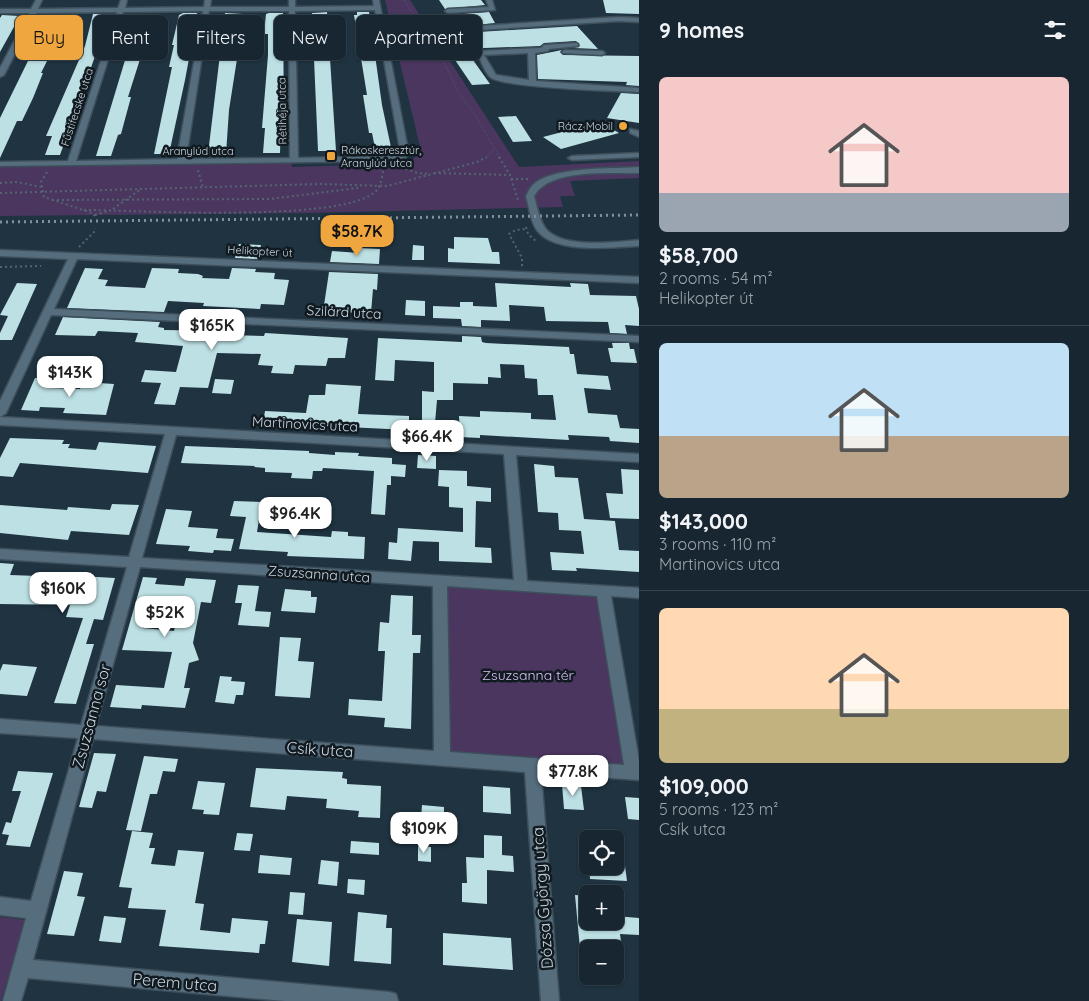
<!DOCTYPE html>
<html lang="en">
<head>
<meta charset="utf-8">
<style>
  :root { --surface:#172631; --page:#24323d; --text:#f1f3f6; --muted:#9ea5ab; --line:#36434d; --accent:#f0a63e }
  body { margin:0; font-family:Quicksand,sans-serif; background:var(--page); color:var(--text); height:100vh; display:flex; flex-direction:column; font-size:19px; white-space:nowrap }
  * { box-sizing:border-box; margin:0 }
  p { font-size:16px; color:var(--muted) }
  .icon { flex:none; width:28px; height:28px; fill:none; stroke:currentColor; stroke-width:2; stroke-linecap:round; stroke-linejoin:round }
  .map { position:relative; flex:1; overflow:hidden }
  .sheet { display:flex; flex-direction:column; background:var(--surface); width:450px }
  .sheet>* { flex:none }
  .guide { position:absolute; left:15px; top:15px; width:475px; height:45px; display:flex; gap:10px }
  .buttons { position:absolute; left:579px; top:830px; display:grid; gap:10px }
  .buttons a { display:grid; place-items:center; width:45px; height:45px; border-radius:8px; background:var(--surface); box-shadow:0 1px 4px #0004,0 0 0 1px var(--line); font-size:25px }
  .price { position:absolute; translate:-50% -42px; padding:0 11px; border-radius:10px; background:#fff; color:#222; font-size:16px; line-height:32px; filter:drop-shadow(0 1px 2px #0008) }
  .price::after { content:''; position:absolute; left:50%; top:30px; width:15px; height:11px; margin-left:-8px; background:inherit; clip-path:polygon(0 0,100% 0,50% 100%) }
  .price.active { background:var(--accent); color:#111 }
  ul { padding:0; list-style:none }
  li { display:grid; align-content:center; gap:10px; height:265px; padding:0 20px }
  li+li { border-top:1px solid var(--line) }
  li span { display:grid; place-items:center; height:155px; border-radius:8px; color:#555 }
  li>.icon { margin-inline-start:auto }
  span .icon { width:90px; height:90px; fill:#fffc; stroke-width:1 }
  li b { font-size:21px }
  h2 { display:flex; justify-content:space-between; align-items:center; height:60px; padding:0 20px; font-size:21px }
  .tag { padding:0 18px; border-radius:8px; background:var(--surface); box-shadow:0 1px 4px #0004,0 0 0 1px var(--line); font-size:18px; line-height:45px }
  .tag.active { background:var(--accent); color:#111 }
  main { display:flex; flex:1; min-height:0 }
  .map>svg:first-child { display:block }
  .green { fill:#4b3660 }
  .building { fill:#bde0e4; fill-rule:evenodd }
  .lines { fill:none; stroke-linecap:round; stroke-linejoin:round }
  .minor-casing { stroke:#3d4f5b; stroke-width:3 }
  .path-far1 { stroke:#546572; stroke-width:1; stroke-dasharray:1 2; stroke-linecap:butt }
  .path { stroke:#546572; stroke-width:2; stroke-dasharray:2 3; stroke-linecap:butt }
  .minor { fill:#566d7d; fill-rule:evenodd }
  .rail { stroke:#81919c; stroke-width:3; stroke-dasharray:2 4; stroke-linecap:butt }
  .poi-dot { fill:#f0a63e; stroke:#111a20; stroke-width:2 }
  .labels { text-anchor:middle; stroke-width:5; stroke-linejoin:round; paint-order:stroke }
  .far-street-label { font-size:11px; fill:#c7d4dd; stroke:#111a20 }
  .far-poi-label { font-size:11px; fill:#c7d4dd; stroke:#111a20; text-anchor:end }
  .street-label { font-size:14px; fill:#c7d4dd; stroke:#111a20 }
  .park-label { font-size:14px; fill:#d9c0f5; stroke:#111a20 }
  .near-street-label { font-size:16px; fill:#c7d4dd; stroke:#111a20 }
</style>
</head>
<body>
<main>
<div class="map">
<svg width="639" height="1001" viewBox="0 0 639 1001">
  <rect width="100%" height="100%" fill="#1f3341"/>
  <!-- green -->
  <path class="green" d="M385 0H410L519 167 639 161V178L570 181 575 196H560L563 207 307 213 0 216V167L291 163 292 167 395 164 410 162 421 151Z
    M440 582 603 591 633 772 442 758Z
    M0 917 25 920 1 1001H0Z"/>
  <!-- building -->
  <path class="building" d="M439 0H481L485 5 445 9Z
    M603 0H639V14L606 13Z
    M327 12 336 151H318L312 13Z
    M357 12H369L382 105 392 152 376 153 372 133H369L363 95H367L354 15H357Z
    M489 12 495 23 459 27 450 15Z
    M183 13H197L188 48H191L185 80 169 154H154L172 67H169L174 45H172L179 15Z
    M225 13 243 14 241 34H237L234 59H237L229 110 226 154H208Z
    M269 13H283L284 119H281L280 153H263L265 128H262L268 55V34H264L266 14Z
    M93 14H110L60 155H45L52 136H46L85 46Z
    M139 14 154 15 128 97H131L121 134 118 135 111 156H96Z
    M2 15 20 16 0 52V18Z
    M50 16H66L45 61H47L41 73H43L33 98 22 121H17L0 158V118Z
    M577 26 598 49 573 48 580 46 576 41 544 43 540 46 459 49 449 35 460 34 457 30 462 33Z
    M562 50 560 52 563 55 639 56V86L626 85 627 82 538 79 537 55Z
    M468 53 490 84 472 85 451 54Z
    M621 93 639 94V123L607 118Z
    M516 116 532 141 513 142 498 117Z
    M600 122 619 133 561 149 543 137Z
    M454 237 488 238 492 252H499L500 264 448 262V248L454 249Z
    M239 244 261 245 258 259 235 258Z
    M413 245 424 246V260H412Z
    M359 248 380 249 379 264 330 262 332 251 359 253Z
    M85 268 103 269 98 279 108 280 105 286 145 288 152 268 179 269 178 273 198 274 203 276 202 278 229 279 232 268 256 269 255 272 275 273 274 279 289 280 284 305 261 304 260 309 203 306 204 303 168 301 164 312 67 308Z
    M329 272 378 274 377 290 373 289 371 313 323 312Z
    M17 283 37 284 12 340H0V333L8 316 0 315Z
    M495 283 571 287 570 283 588 284 590 295 636 296 639 309V326L625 325 627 334 610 333 608 322 546 321 544 307 509 305 510 321 481 320V327L462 326 461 319 433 318V306L460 307V302H473V306L497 307Z
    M406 300 425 301V316L405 315Z
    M63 317 160 322 158 327 164 328V330L227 331 226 335 264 336 265 333 348 338 345 358H328L326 366 295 365 293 374 271 373 273 366 258 365 261 354 217 353 208 388 180 387 175 405 154 404 161 383 141 382 145 370 176 372 183 346 135 342 138 333 98 331 95 336 55 335Z
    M462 336 481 337 482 342 486 343 569 347 570 354H574L577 374 608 376 611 390 584 388 588 413 617 415 620 428 639 429V443L610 441 609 437 568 435 569 440 480 435V438L460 437 459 416 480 417V411L531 413V419L556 420 553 395H538L537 379 525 378 524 365 500 364 501 378 488 377V384L453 383V400H437L435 423H422V391L434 392V362L395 360 394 381 375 380 378 338 462 342Z
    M612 343H629L630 349H634L637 363 611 362 608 348H613Z
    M35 378 55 379 51 388 80 389 83 382 114 384 106 415 63 413 65 408 40 407 39 411 21 410Z
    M215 379 234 380 231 394 212 393Z
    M326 384 361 386 358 414 409 416V430L263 423 265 411 306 413 309 395H325Z
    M10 438 64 440 62 444H70L68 448 96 450 99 442 156 446 148 473 20 463 13 477 0 476V458Z
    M185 446 309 451V453L335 455V452L359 453 358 456 392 458V464L406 465 405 477 391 476V485H387L385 515 371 514 374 471 323 468 322 471H313L312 479 291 478 292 473 265 472V468L254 467 255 466 181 463Z
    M418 455 436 456V469L417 468Z
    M534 464 554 466 555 477 578 478 584 519 615 521 619 550 639 551V572L576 568 577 571 552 570 550 552 584 554 581 531 559 530 558 513 538 512Z
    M621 469 639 470V519L610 518 606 493 623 494Z
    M439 470 467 471V486L491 488V502L476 501 475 547 491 548 492 563 439 561V542L413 541 411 561 388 559 389 542 397 543 398 528 463 532V508L449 507V487L438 486Z
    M234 501 262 502 257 532 331 537 332 531 348 532V536L365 537 364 559 287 556 288 552 239 549 246 517 230 516Z
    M112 504 139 505 129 535 71 531 68 540 0 533V505L67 510 68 507 110 510Z
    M166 509 192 511 188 527 218 529 216 538 234 539 231 551 214 550 213 553 188 551 190 546 156 544Z
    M0 563 14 564 10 575 38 576 39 573 55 574 53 580 78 582 80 576 115 578 103 620 94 619 86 644H94L76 704 54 703 83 618 66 617 70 605 0 604Z
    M143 577 157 578 155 584 184 586 186 578 216 580 211 603 201 602 193 643 199 660 189 663 184 688H190L185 708 142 705 141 709 110 707 116 685 164 688 172 652 122 650ZM150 599 181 601 174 631 143 628Z
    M238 585 259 586 255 611 271 612 269 627 238 625 242 603H235Z
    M285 589 311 591V597H317L315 613 281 611Z
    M391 595 413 596 412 635H421L420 653H413L411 729 384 727 385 718 348 715 349 699 382 701 385 651H378L380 622 389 623Z
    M280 637 301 638 298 661 314 662 310 698 275 696Z
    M3 664 37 667 27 696 0 694V671Z
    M220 676 232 677 231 681 245 682 243 695H236L234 704 215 702Z
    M94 753 116 754 106 792 97 791 92 808 79 807Z
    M144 756 178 759 175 772 163 771 157 794H150L141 831 126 830Z
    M256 768 343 772 342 778 347 779V784L381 786 380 818 358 817 359 811 326 808 327 799 287 796 285 810 250 807Z
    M18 771 53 773 30 847 6 845 9 835 2 834 6 822 11 823 21 791H12Z
    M198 781 225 783 219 815 203 814 204 810 192 809Z
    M562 784 581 786 584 810 564 809Z
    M483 786 510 788 511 814 483 812Z
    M625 797 639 798V820L628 819Z
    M422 805 444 807V821L421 819Z
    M132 831 153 833 149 848H155L151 864 175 866 178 850 204 852 195 903 204 904 200 930 230 933 232 918 268 921 265 944H260L259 953 159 946 166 910 128 908 132 888 119 887Z
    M237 833 253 834 250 851 234 850Z
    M484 835 502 836V855L513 856 514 872 487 870V904L462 902V883H467L466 857 484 858Z
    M351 841 379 843V855L350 853Z
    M418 846 431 847V862L418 861Z
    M260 855 292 858 290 875 258 873Z
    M321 860 339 862 337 886 318 884Z
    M589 866H625L627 881 590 879Z
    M64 871 83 873 77 896 85 897 74 936 47 934Z
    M348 879 365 880 364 895 347 893Z
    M290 892 305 893 303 915 288 914Z
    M575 895 588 896V921H615V916L639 918V935L620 934 622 949H580Z
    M358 912 387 915 386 928H392L391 964 354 961Z
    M104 916 126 918 121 943 99 941Z
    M297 919 332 922 329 966 292 962Z
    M443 933 511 938 513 970 443 965Z"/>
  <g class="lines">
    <defs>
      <path id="minor" d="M36 0H42L38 9 118 8 121 0H127L125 8 204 7 205 0H211L210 7H289V0H295V7L374 6 373 0H379L408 150 406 157 396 161 0 166V162L68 161 117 12 36 13 4 75 0 77V68L29 13H0V9H31ZM375 10 400 150 398 156 298 158 295 11ZM203 11 177 159 76 161 123 12ZM209 11H289L290 158 186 159Z
        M486 0H492L495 10 448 13 445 11 448 9 489 7Z
        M619 17 639 18V22L619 21 462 31 459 29 462 27Z
        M576 43 578 44V46L549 49 548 51 535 53 536 81 639 88V92C617 91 501 88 490 77 484 71 481 60 477 53L480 51 541 48 544 45ZM528 53 529 80 496 75 484 55Z
        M565 50 602 51 605 53 602 55 563 53 562 52Z
        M630 129 639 131V137L630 133Z
        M639 153V157L572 160 568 158 572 156Z
        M639 167V173C610 174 550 168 534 196 537 206 539 220 546 229 563 249 615 242 639 240V246C613 247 553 255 536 229 530 219 529 207 526 196 528 193 529 189 532 186 549 166 614 169 639 167Z
        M0 250 639 277V283L77 259 54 309 639 336V342L51 315 6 413 0 417V401L68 259 0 256Z
        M0 417 639 454V462L516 455 527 581 639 588V598L611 596 639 761V780L541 773 559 1001H541L525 772 93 739 33 960 389 992 396 994 398 1001H285L28 978 21 1001H3L26 918 0 915V897L31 901 78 738 0 733V719L81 725 127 567 0 559V549L129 557 165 434 0 425ZM176 435 504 454 514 580 142 558ZM140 567 433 586 434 751 96 726ZM447 586 597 596 624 765 450 752Z"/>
    </defs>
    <!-- minor casing -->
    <use href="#minor" class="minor-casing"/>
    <!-- path-far1 -->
    <path class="path-far1" d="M404 0 440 54 459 94 474 113 500 158
      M486 158 494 149"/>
    <!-- path -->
    <path class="path" d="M499 157 510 175
      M401 167 417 173 429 174
      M198 170 203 188
      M47 172 41 182 44 197 92 213 96 217
      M434 173 510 175 518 200
      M511 179H530
      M0 183 17 182 41 187
      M0 193 320 184 387 186 477 162 487 157
      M52 200 270 199 358 188
      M113 209 141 189
      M84 210C138 210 339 223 375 192 381 187 383 175 383 167
      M95 215 108 211
      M526 227 528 234 537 242
      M79 247 94 232 95 228
      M522 266V258L509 234 516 230 526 229
      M0 267 41 266"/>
    <!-- minor -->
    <use href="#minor" class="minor"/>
    <!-- rail -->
    <path class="rail" d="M0 222 639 215"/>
  </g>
  <!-- markers -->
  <g class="poi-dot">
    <circle cx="623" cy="126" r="5"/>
    <rect x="326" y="151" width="10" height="10" rx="2.5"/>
  </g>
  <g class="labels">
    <!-- far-street labels -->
    <g class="far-street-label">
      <text transform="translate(77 107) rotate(-72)" y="4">Füstifecske utca</text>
      <text transform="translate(282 111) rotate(-91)" y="4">Rétihéja utca</text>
      <text x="198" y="155">Aranylúd utca</text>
      <text transform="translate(260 251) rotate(3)" y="4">Helikopter út</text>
    </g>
    <!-- far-poi labels -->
    <g class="far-poi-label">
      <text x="613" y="130">Rácz Mobil</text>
      <text x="341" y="154" text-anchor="start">Rákoskeresztúr,<tspan x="341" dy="13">Aranylúd utca</tspan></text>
    </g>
    <!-- street labels -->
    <g class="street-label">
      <text transform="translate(344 312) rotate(3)" y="5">Szilárd utca</text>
      <text transform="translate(305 424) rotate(3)" y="5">Martinovics utca</text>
      <text transform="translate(319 574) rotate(4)" y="5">Zsuzsanna utca</text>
    </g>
    <!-- park labels -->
    <g class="park-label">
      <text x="528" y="680">Zsuzsanna tér</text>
    </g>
    <!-- near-street labels -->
    <g class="near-street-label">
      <text transform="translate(91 716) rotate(-75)" y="6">Zsuzsanna sor</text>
      <text transform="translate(320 749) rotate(4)" y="6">Csík utca</text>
      <text transform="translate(542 898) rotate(-94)" y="6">Dózsa György utca</text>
      <text transform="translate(175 982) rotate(5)" y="6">Perem utca</text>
    </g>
  </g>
</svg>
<div class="buttons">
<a><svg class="icon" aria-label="locate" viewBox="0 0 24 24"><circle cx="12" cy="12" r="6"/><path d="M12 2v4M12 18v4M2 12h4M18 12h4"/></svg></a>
<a>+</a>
<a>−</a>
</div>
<b class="price active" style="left:357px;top:257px">$58.7K</b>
<b class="price" style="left:212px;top:351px">$165K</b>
<b class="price" style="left:70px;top:398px">$143K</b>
<b class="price" style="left:427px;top:462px">$66.4K</b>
<b class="price" style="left:295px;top:539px">$96.4K</b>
<b class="price" style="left:63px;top:614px">$160K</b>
<b class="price" style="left:165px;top:638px">$52K</b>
<b class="price" style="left:573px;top:797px">$77.8K</b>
<b class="price" style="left:424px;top:854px">$109K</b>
<div class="guide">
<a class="tag active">Buy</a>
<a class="tag">Rent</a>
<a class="tag">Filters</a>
<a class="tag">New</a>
<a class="tag">Apartment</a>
</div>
</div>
<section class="sheet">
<h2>9 homes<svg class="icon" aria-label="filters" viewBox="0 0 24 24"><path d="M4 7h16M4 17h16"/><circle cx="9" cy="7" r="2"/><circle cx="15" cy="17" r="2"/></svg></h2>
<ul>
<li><span style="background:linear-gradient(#f6c9c9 75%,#9aa5b1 0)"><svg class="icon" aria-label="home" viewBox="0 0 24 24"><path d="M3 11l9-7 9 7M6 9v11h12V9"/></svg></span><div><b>$58,700</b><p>2 rooms · 54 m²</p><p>Helikopter út</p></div></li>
<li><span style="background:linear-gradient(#bfe0f5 60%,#b9a48a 0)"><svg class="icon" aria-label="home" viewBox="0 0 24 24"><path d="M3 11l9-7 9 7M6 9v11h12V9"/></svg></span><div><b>$143,000</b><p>3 rooms · 110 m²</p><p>Martinovics utca</p></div></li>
<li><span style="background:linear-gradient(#ffd9b3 65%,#c2b280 0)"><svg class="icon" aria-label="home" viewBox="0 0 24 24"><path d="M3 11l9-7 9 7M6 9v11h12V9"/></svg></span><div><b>$109,000</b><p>5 rooms · 123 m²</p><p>Csík utca</p></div></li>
</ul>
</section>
</main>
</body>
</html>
